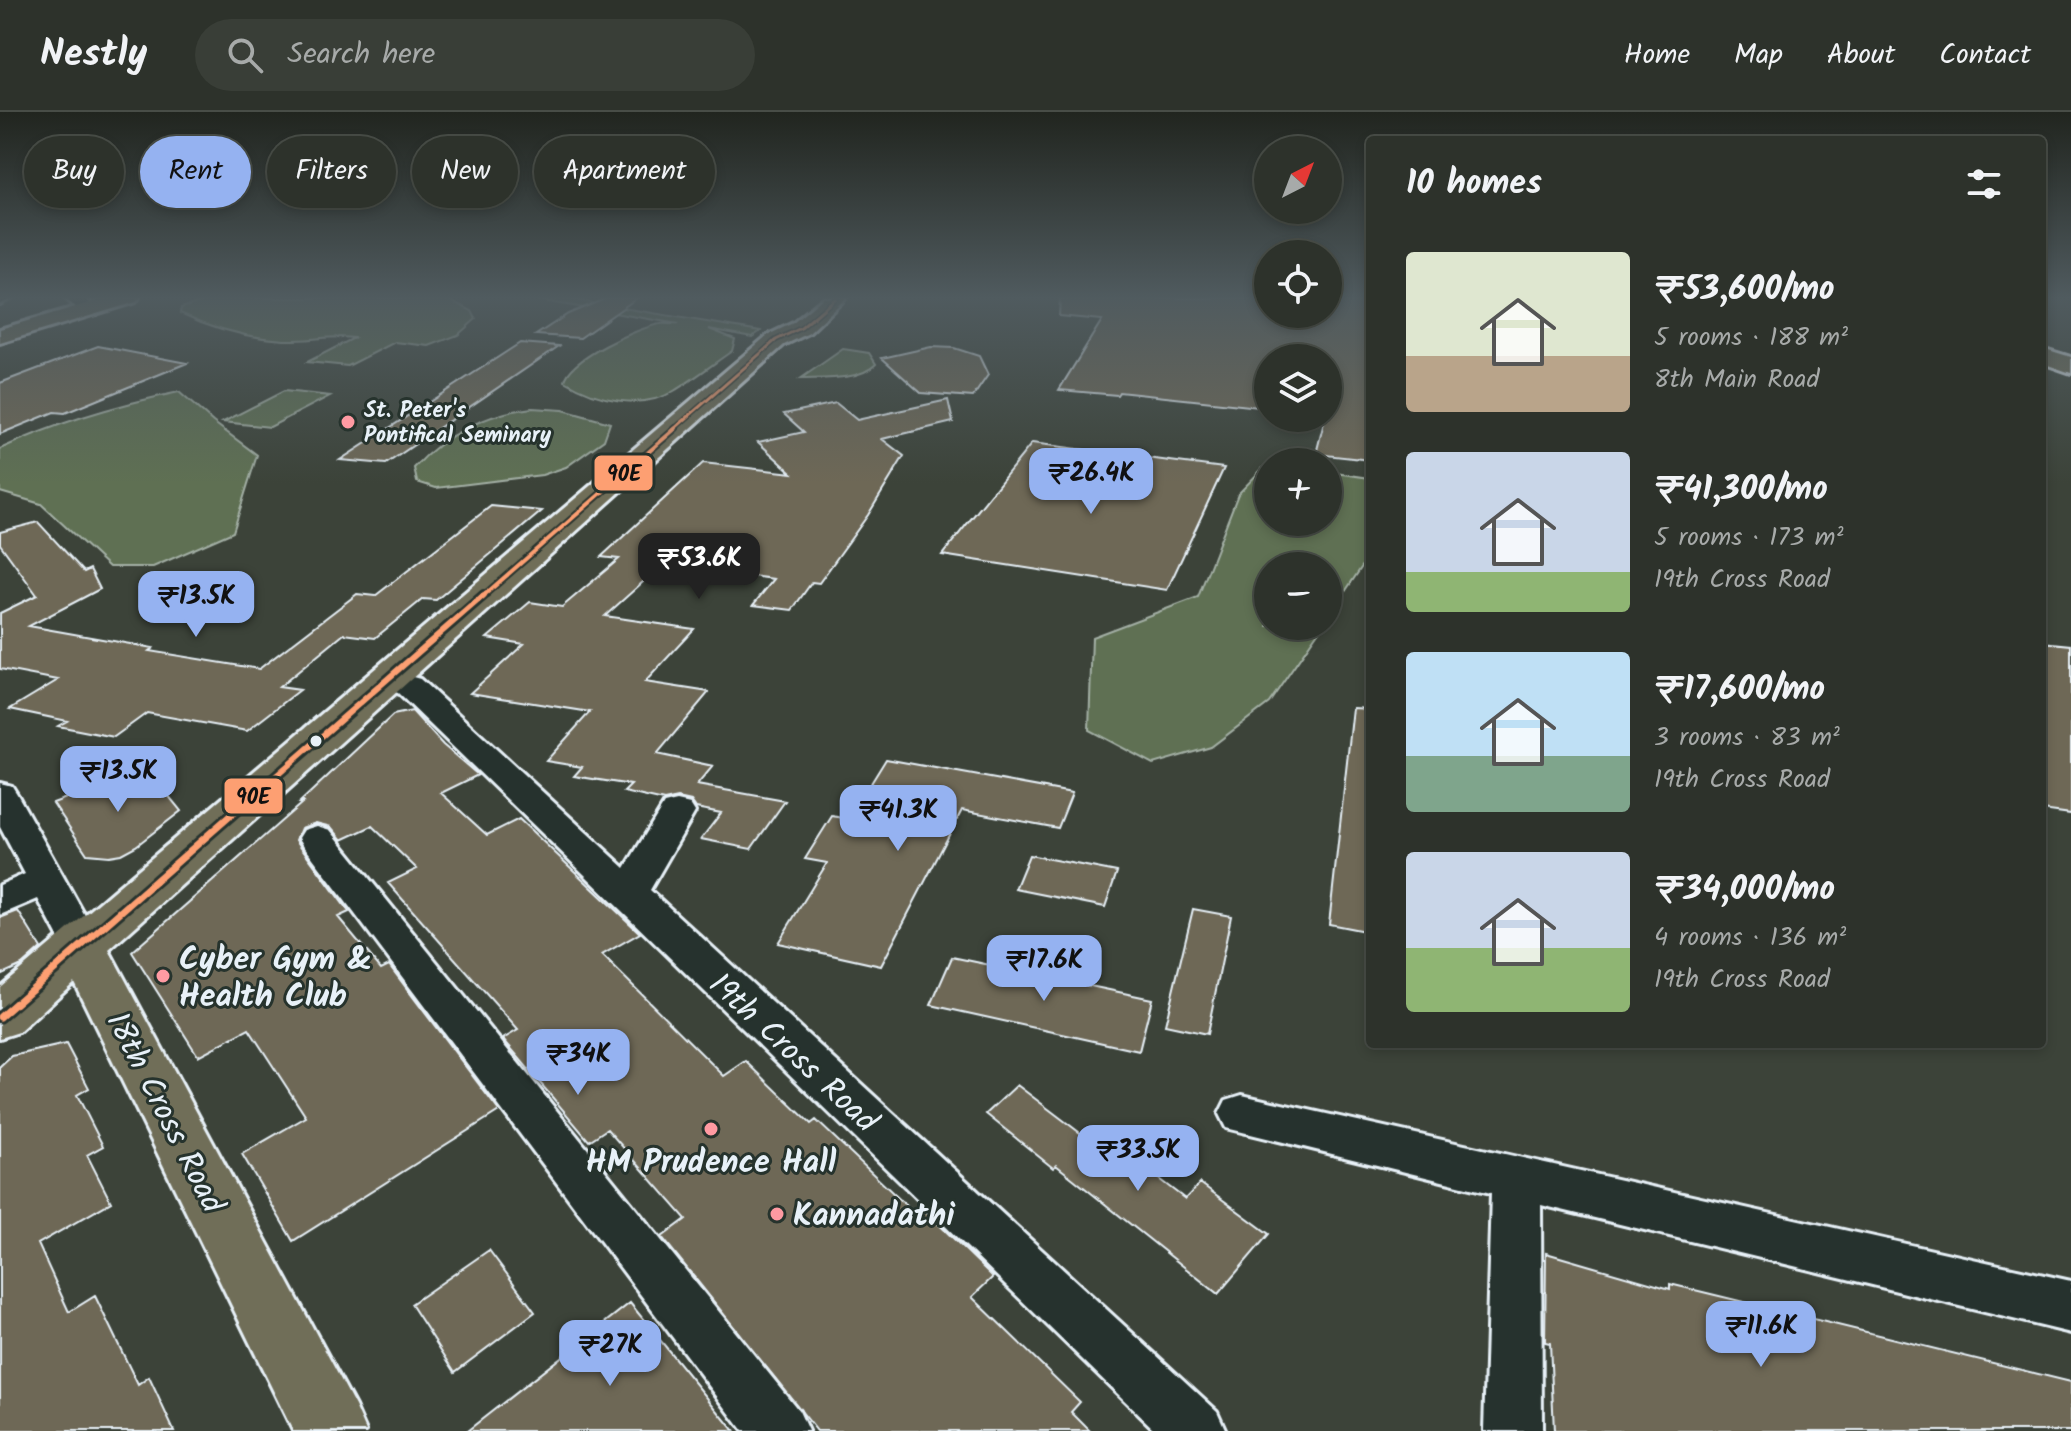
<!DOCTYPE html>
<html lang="en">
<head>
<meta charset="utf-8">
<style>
  :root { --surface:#2d322b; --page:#393e37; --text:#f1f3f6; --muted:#a7aaa9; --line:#484d47; --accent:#95b2f1 }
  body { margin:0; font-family:Kalam,sans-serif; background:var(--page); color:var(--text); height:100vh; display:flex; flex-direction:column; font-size:30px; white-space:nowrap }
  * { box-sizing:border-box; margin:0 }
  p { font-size:26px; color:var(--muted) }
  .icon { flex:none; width:44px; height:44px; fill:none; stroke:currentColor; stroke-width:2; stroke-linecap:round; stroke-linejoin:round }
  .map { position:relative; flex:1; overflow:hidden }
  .drawer { position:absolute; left:1366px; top:24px; width:680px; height:912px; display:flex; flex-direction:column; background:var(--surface); border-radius:8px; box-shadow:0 4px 12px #0003,0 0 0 2px var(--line) }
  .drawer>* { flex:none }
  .banner { position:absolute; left:24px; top:24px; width:760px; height:72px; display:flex; gap:16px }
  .needle { width:52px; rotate:42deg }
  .fabs { position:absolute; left:1254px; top:24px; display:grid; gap:16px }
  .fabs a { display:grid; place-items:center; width:88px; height:88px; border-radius:50%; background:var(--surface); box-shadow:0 4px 12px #0003,0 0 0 2px var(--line); font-size:40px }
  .price { position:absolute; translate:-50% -68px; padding:0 18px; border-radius:16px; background:var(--accent); color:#111; font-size:26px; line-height:52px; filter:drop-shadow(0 2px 4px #0008) }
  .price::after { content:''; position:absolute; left:50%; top:48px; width:24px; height:18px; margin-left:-12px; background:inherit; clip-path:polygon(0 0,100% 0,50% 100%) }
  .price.current { background:#222; color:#fff }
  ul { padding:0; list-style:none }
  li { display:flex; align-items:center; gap:24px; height:200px; padding:0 40px }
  li span { display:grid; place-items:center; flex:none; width:224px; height:160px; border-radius:8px; color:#555 }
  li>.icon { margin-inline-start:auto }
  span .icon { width:96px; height:96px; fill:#fffc; stroke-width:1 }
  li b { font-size:34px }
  h2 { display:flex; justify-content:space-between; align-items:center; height:96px; padding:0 40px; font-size:34px }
  .chip { padding:0 28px; border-radius:36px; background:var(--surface); box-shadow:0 4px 12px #0003,0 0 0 2px var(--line); font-size:28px; line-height:72px }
  .chip.current { background:var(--accent); color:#111 }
  header { display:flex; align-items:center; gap:48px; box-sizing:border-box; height:112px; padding:0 40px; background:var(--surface); border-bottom:2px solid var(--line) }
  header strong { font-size:38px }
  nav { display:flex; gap:44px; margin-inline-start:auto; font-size:28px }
  .search { width:560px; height:72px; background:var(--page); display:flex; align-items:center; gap:20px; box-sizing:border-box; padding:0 28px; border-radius:44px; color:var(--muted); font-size:30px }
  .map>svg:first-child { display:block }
  .green { fill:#5f7053; stroke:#a4b0a6; stroke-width:2 }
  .building { fill:#6e6856; stroke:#e8f1f8; stroke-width:2 }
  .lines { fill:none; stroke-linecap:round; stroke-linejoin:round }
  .minor-casing { stroke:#e8f1f8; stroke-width:6 }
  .major-casing { stroke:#e8f1f8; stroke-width:6 }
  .highway-casing { stroke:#e8f1f8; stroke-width:6 }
  .minor { fill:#26332d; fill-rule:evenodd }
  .major { fill:#706e59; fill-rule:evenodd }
  .highway { fill:#706e59; fill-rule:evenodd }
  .bus-1-far3-casing { stroke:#26332d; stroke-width:6 }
  .bus-1-far2-casing { stroke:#26332d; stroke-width:8 }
  .bus-1-far1-casing { stroke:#26332d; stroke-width:12 }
  .bus-1-casing { stroke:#26332d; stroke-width:13 }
  .bus-1-far3 { stroke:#fd9f72; stroke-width:3 }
  .bus-1-far2 { stroke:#fd9f72; stroke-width:4 }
  .bus-1-far1 { stroke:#fd9f72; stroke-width:6 }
  .bus-1 { stroke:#fd9f72; stroke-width:7 }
  .poi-dot { fill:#ff9aa2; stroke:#26332d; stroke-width:3 }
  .bus-dot { fill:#e8f1f8; stroke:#26332d; stroke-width:3 }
  .labels { text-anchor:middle; stroke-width:6; stroke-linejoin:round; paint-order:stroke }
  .far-poi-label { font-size:22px; font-weight:bold; fill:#e8f1f8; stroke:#26332d; text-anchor:start }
  .near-poi-label { font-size:32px; font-weight:bold; fill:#e8f1f8; stroke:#26332d; text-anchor:start }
  .near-street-label { font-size:32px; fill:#e8f1f8; stroke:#26332d }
  .line-badge { stroke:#26332d; stroke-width:3 }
  .pale-badge-label { font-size:22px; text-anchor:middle; font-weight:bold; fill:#111 }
</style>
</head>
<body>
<header>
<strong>Nestly</strong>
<div class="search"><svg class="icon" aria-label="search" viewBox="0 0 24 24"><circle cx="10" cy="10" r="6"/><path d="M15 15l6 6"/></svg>Search here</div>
<nav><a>Home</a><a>Map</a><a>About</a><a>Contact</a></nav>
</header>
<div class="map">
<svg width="2071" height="1319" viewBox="0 0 2071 1319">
  <rect width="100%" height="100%" fill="#3c4339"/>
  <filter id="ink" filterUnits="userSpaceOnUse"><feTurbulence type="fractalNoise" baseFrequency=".0125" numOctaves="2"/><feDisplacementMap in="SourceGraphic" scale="16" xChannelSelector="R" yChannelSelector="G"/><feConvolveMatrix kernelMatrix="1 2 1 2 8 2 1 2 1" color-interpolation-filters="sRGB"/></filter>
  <g filter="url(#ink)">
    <!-- green -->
    <path class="green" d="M213 186H445L472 199 476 207 458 223 429 234 395 230 348 254 307 250 354 226C331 223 307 229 284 228 248 226 212 216 180 201L181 196Z
      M526 186H563L761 219 752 225 709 217 735 227 732 239C713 252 694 267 674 279 641 299 596 288 565 269 569 247 637 216 660 212 665 211 673 213 678 212Z
      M843 237 869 241 876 252C860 269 823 266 800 267Z
      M284 279 330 284 270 315 223 310Z
      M179 280 213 310 257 343 233 420 153 455H109L41 392 0 380V337C58 310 116 293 179 280Z
      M532 296 563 298 610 311 604 328 566 355 542 363 436 376 417 370 414 356C445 322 487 301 532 296Z
      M1264 355H1268V410H1328V360L1370 366V453H1363L1328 505V454H1268V514H1322L1269 591 1211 635 1153 652 1089 618 1092 525 1198 485 1238 382Z"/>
    <!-- building -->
    <path class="building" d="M607 186H637L580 226 536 223 568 202Z
      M1060 186H1268V202H1328V186H1370V348L1316 342 1325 306H1328V246H1268V296L1119 280 1117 283 1059 278 1102 208 1059 204Z
      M520 231 559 234 386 352 340 348Z
      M98 234 187 251 65 301 54 300 0 322V271Z
      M931 235 954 236 979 244 988 263 973 285 921 281 882 246Z
      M948 288 953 310 882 327 904 344 868 403 819 471 812 470 792 498 753 493 774 467 663 452 605 504 694 517 645 570 709 580 657 642 713 654 697 673 785 689 751 737 701 727 721 701 696 696 691 689 678 686 664 689 624 680 631 673 574 664 582 655 546 649 590 600 470 581 524 532 487 526 530 490 562 495 619 447 601 445 703 351 792 361 758 330 804 320 784 302 836 291 857 308Z
      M1032 331 1224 356 1167 478 942 443Z
      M491 394 542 399 436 488 423 487 375 526 344 522 279 575 300 578 247 619 147 601 114 625 58 614 67 609 10 597 58 568 0 557V501L37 483 0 432V420L38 410 84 460 90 457 100 477 29 514 153 536 149 539 259 557 357 482 375 484Z
      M2042 530 2071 533V702L2042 698Z
      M1353 596 1370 597V820L1329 812Z
      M412 599 443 633 478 663 441 681 487 723 519 707 640 821 602 843 724 964 746 949 811 1012 816 1008 913 1100 920 1094 993 1165 972 1185 1080 1290 1071 1300 1090 1319H817L662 1125 686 1107 607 1017 589 1029 503 927 518 918 388 771 417 757 372 714 342 728 331 715 316 711 301 716 296 728 349 800 338 805 381 857 389 853 499 999 293 1129 242 1042 306 1005 249 917 198 944 132 840 302 691H299L393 603Z
      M886 647 1072 681 1058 716 962 698 881 854 778 831 827 751 805 747 832 704 849 707Z
      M146 656 181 699 136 734 121 742 109 744 87 742 53 691Z
      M1029 743 1117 760 1105 795 1015 777Z
      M1193 797 1231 804 1207 922 1165 913Z
      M18 799 41 836 22 853 0 863V806Z
      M952 845 1152 887 1139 939 931 893Z
      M66 932 89 976 77 983 103 1034 87 1043 111 1090 38 1132 69 1200 95 1184 138 1273 149 1265 174 1319H0V955L12 944Z
      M1017 973 1096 1033 1104 1025 1185 1087 1200 1071 1269 1122 1218 1182 1056 1053 1053 1056 986 1002Z
      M489 1138 535 1200 455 1260 411 1192Z
      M1546 1141 1670 1177V1172L2071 1270V1319H1554L1550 1231 1545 1230Z
      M630 1191 734 1319H467Z"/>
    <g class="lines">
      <defs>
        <path id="minor" d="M0 186H12L0 192Z
          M65 186H84L99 198 96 202H84Z
          M387 558 420 567 625 756 664 692 677 689 690 692 695 700 650 778 1217 1299 1226 1319H1156L398 581 376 574 372 567 376 560Z
          M0 671 12 674 17 682 102 834 96 844 82 849 68 844 38 787 0 803V773L25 762 0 715Z
          M317 714 330 718 799 1299 808 1319H743L304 734 299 726 304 718Z
          M1242 983 2071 1169V1221L1541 1093 1542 1319H1484L1491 1081 1226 1016 1219 1002 1226 988Z"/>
        <path id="major" d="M106 186H139L136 190 0 231V217Z
          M823 186H846L809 221 784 233 109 838 355 1294 366 1319H293L74 870 19 920 0 926V875L768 223 793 211Z"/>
        <path id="highway" d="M2042 236 2071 245V261L2042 251Z"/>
      </defs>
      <!-- minor casing -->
      <use href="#minor" class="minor-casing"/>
      <!-- major casing -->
      <use href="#major" class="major-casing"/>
      <!-- highway casing -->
      <use href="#highway" class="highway-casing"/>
      <!-- minor -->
      <use href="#minor" class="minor"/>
      <!-- major -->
      <use href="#major" class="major"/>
      <!-- highway -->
      <use href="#highway" class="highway"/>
      <defs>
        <path id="bus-1-far3" d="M673 318 776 228 801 216 836 186"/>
        <path id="bus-1-far2" d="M482 485 676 316"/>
        <path id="bus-1-far1" d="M237 698 484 483"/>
        <path id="bus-1" d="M0 905 239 696"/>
      </defs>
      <!-- bus-1-far3 casing -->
      <use href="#bus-1-far3" class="bus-1-far3-casing"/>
      <!-- bus-1-far2 casing -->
      <use href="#bus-1-far2" class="bus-1-far2-casing"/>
      <!-- bus-1-far1 casing -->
      <use href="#bus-1-far1" class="bus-1-far1-casing"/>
      <!-- bus-1 casing -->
      <use href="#bus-1" class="bus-1-casing"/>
      <!-- bus-1-far3 -->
      <use href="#bus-1-far3" class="bus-1-far3"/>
      <!-- bus-1-far2 -->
      <use href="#bus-1-far2" class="bus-1-far2"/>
      <!-- bus-1-far1 -->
      <use href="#bus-1-far1" class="bus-1-far1"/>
      <!-- bus-1 -->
      <use href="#bus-1" class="bus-1"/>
    </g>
  </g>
  <!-- sky -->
  <linearGradient id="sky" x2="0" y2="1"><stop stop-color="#21251f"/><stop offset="0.5" stop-color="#505b5f"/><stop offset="1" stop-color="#505b5f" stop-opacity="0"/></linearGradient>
  <rect width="2071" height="371" fill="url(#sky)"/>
  <!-- markers -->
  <g class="poi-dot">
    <circle cx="348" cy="310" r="8"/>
    <circle cx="163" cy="864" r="8"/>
    <circle cx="711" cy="1017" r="8"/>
    <circle cx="777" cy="1102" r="8"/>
  </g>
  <circle class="bus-dot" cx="316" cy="629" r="7"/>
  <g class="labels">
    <!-- far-poi labels -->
    <g class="far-poi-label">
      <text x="364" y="305">St. Peter's<tspan x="364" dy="25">Pontifical Seminary</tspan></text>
    </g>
    <!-- near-poi labels -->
    <g class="near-poi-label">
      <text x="179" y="857">Cyber Gym &amp;<tspan x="179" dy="37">Health Club</tspan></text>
      <text x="711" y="1060" text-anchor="middle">HM Prudence Hall</text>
      <text x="793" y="1113">Kannadathi</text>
    </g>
    <!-- near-street labels -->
    <g class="near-street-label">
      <text transform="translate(794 940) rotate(43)" y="11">19th Cross Road</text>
      <text transform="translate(166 1000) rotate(63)" y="11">18th Cross Road</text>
    </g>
  </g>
  <g class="line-badge">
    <rect x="593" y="342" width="61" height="38" rx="8" fill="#fd9f72"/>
    <rect x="223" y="665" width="61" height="38" rx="8" fill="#fd9f72"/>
  </g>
  <g class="pale-badge-label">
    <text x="624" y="369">90E</text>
    <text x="253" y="692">90E</text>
  </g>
</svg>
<div class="fabs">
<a><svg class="needle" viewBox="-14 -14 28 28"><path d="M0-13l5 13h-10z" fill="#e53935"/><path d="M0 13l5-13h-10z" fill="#a7aaa9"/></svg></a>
<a><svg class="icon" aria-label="locate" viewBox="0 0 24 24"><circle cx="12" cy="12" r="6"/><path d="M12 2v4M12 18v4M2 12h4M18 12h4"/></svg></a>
<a><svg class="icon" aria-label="layers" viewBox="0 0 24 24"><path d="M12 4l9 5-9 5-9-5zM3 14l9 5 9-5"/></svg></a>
<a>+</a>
<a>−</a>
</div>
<b class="price" style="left:1091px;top:404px">₹26.4K</b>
<b class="price current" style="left:699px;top:489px">₹53.6K</b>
<b class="price" style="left:196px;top:527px">₹13.5K</b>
<b class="price" style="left:118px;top:702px">₹13.5K</b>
<b class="price" style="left:898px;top:741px">₹41.3K</b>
<b class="price" style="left:1044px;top:891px">₹17.6K</b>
<b class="price" style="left:578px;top:985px">₹34K</b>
<b class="price" style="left:1138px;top:1081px">₹33.5K</b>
<b class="price" style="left:1761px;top:1257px">₹11.6K</b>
<b class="price" style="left:610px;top:1276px">₹27K</b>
<div class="banner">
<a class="chip">Buy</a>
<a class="chip current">Rent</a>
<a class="chip">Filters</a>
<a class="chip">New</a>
<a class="chip">Apartment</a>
</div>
<section class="drawer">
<h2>10 homes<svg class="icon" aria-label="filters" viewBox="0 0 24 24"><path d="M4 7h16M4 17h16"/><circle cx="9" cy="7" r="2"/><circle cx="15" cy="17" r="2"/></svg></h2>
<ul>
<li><span style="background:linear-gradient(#dfe7d0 65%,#b9a48a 0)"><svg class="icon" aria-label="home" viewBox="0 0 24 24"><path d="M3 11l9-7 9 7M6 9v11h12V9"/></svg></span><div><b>₹53,600/mo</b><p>5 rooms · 188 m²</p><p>8th Main Road</p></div></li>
<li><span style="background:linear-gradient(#c9d6e8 75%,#8fb573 0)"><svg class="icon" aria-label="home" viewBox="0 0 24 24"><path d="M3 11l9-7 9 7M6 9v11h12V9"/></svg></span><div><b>₹41,300/mo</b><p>5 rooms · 173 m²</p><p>19th Cross Road</p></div></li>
<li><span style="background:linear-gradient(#bfe0f5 65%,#7fa58c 0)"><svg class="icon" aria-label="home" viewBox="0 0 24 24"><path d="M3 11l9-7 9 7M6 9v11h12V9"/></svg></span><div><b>₹17,600/mo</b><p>3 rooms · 83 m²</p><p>19th Cross Road</p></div></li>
<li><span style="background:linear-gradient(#c9d6e8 60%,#8fb573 0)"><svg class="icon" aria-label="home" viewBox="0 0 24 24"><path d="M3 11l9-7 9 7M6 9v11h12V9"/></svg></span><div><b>₹34,000/mo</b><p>4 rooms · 136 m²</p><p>19th Cross Road</p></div></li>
</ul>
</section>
</div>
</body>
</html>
